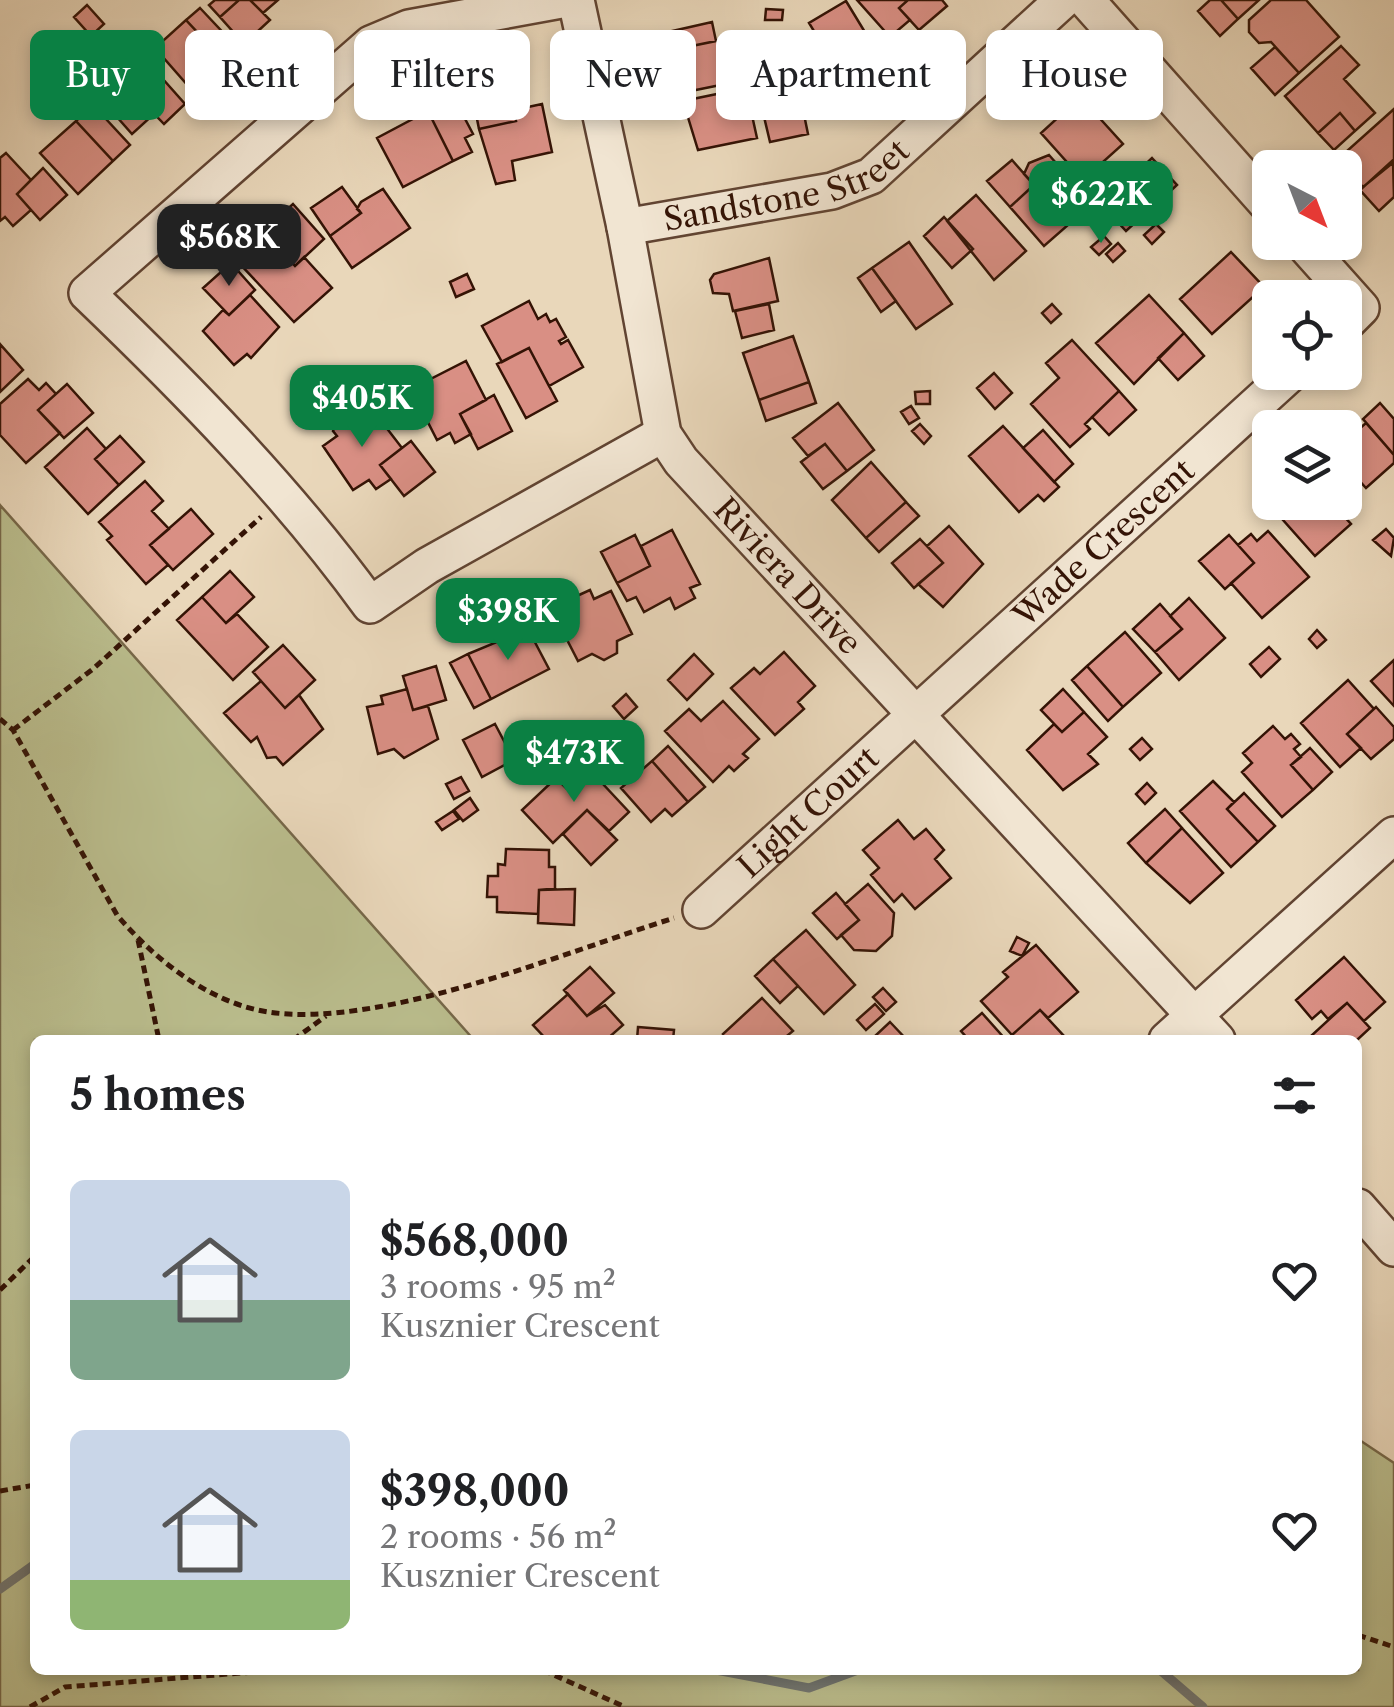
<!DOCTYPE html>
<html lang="en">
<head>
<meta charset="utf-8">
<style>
  :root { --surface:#fff; --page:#f2f2f2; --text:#202124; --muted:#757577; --accent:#0b8043 }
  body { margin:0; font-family:"Libre Caslon Text",serif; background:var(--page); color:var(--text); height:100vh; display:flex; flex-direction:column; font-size:38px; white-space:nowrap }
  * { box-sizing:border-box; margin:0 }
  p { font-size:32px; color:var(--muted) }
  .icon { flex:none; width:55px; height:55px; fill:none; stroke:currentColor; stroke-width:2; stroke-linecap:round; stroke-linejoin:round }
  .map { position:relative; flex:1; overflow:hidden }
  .drawer { position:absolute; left:30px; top:1035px; width:1332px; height:640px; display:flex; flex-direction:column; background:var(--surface); border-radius:15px; box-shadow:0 5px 15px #0003 }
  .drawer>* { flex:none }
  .top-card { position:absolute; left:30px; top:30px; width:1335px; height:90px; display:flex; gap:20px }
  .needle { width:65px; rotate:138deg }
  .buttons { position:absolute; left:1252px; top:150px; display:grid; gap:20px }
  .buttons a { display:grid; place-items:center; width:110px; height:110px; border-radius:15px; background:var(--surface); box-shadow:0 5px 15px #0003; font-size:50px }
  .price { position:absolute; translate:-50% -85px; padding:0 22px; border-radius:20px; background:var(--accent); color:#fff; font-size:32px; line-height:65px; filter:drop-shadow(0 2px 5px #0008) }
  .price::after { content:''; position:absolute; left:50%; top:60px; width:30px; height:22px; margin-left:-15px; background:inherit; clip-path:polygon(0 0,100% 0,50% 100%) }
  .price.active { background:#222; color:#fff }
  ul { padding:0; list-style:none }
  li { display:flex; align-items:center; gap:30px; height:250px; padding:0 40px }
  li span { display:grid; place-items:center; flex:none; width:280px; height:200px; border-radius:15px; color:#555 }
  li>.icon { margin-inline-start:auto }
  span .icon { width:120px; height:120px; fill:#fffc; stroke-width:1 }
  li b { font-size:42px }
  h2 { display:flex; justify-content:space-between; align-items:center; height:120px; padding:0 40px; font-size:42px }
  .pill { padding:0 35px; border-radius:15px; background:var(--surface); box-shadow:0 5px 15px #0003; font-size:35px; line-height:90px }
  .pill.active { background:var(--accent); color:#fff }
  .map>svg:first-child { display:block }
  .green { fill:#babd8d; stroke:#776849; stroke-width:2.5 }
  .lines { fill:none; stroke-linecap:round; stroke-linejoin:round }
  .stream { stroke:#717570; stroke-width:9 }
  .building { fill:#d98f84; stroke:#341305; stroke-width:2.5 }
  .minor-casing { stroke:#614432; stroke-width:40 }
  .path { stroke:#341305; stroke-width:5; stroke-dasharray:8 5; stroke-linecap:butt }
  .minor { stroke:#f1e5d2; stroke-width:35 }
  .labels { text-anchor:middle; stroke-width:9; stroke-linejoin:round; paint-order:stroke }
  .street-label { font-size:32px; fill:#341305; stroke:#f1e5d2 }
</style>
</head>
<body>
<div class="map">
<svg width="1394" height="1707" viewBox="0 0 1394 1707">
  <rect width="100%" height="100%" fill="#e9d7ba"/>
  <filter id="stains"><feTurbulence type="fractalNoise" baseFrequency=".002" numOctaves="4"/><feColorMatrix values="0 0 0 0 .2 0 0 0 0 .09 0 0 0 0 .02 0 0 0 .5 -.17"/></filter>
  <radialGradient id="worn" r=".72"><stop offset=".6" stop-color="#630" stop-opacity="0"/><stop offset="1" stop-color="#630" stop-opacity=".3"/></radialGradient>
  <!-- green -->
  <path class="green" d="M0 505 474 1040H35V1670H1358V1439L1394 1463V1707H0Z"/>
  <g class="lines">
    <!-- stream -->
    <path class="stream" d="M0 1589 35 1564
      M716 1670 809 1688 858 1670
      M1160 1670 1203 1707"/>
  </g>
  <!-- building -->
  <path class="building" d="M215 0H239L220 17 209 5Z
    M239 0H250L270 20 244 44 220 17Z
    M250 0H278L263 13Z
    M857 0H908L899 8 910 20 890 37Z
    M908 0H942L947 6 919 30 899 8Z
    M1210 0H1221L1238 19 1220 36 1198 11Z
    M1221 0H1259L1238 19Z
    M1271 0H1306L1339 37 1299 73 1271 42 1259 43 1249 32V20Z
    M846 1 885 65 848 87 809 23Z
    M87 5 104 24 91 36 74 17Z
    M200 8 230 40 216 52 186 20Z
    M766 9 783 10 782 20H765Z
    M186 20 216 52 211 69 190 88 155 48Z
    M712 22 716 41 672 50 668 32Z
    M746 35 755 78 681 93 672 50Z
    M1341 46 1359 65 1344 79 1375 113 1355 131 1340 113 1318 133 1285 96Z
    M1275 47 1299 73 1275 95 1251 68Z
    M45 48 55 58 43 68 34 58Z
    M828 54 848 87 833 96 813 63Z
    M791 56 793 70 778 73 776 59Z
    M119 63 141 64 157 82 139 98 154 114 132 134 102 100V78Z
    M162 78 185 104 164 124 139 98Z
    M746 88 757 138 698 150 683 101Z
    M510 91 516 121 479 129 473 99Z
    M800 95 808 134 770 142 761 104Z
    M454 98 473 134 465 138 472 152 453 161 428 111Z
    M1085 102 1123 144 1083 180 1041 133 1064 112 1068 117Z
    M542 104 552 152 512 161 515 180 496 184 479 129 516 121 514 110Z
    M93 105 130 145 113 161 76 121Z
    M1394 109V162L1363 187 1338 159Z
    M428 111 453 161 403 187 377 138Z
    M1340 113 1355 131 1334 150 1318 133Z
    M76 121 113 161 78 194 40 153Z
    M6 153 31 180 17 194 31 210 13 226 5 217 0 221V158Z
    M1049 155 1092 204 1044 246 1010 207 1034 185 1024 174 1029 163Z
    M1152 158 1177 185 1148 212 1123 185Z
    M1012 160 1034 185 1010 207 987 181Z
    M1393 160 1394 197 1379 211 1360 190Z
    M43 168 67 195 40 220 17 194Z
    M342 187 361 213 330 236 311 208Z
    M383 189 410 228 352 268 330 236 361 213 357 209 361 202Z
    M976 195 1026 251 994 280 947 221Z
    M293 204 324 239 295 266 263 231Z
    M1126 208 1138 220 1126 231 1115 219Z
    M944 217 973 249 952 268 924 236Z
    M1156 224 1164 232 1152 244 1144 235Z
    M1104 236 1111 244 1099 255 1091 247Z
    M269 237 295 266 304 257 332 288 294 322 240 264Z
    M909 242 952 304 916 329 872 268Z
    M1118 243 1125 251 1113 262 1106 254Z
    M1231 252 1264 287 1212 334 1180 299Z
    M769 258 778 301 733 311 729 294 713 293 710 280 714 274Z
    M231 263 255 290 229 315 203 288Z
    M872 268 896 301 881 312 858 278Z
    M467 274 474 289 456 297 450 282Z
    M250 295 279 327 251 358 247 354 234 365 203 331 223 310 229 315Z
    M1149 295 1184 333 1134 384 1096 343Z
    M529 301 538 319 546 314 550 322 556 319 566 337 559 341 561 344 568 340 583 367 549 386 529 348 502 362 482 326Z
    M769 304 774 330 742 338 735 311Z
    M1052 304 1061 314 1051 323 1042 313Z
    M1184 333 1204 356 1178 380 1158 358Z
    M793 336 809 382 759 400 743 353Z
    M1072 340 1119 391 1085 424 1090 429 1070 447 1031 404 1059 378 1046 363Z
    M0 344 23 370 0 392Z
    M529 348 557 401 526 418 497 364Z
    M466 361 486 400 460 414 471 434 455 443 450 433 437 440 411 389Z
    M994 373 1012 393 995 409 977 388Z
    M28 379 39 390 46 383 56 394 38 410 60 433 26 463 0 435V404Z
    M809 382 816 403 766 421 759 400Z
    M67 384 93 413 64 438 38 410Z
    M930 391V404H916L915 392Z
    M1119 391 1136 410 1109 435 1092 417Z
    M494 395 512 431 478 449 460 414Z
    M838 403 874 450 847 471 825 444 808 456 793 438Z
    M1380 403 1394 419V455L1363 419Z
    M911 406 919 418 909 424 901 412Z
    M372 409 402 448 380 465 391 479 376 489 369 480 353 490 323 446 337 436 333 431 337 422 345 416 357 420Z
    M1366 423 1394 455V463L1366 488 1345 465V441Z
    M920 424 931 436 924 444 912 431Z
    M1003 426 1059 487 1044 501 1038 495 1019 512 969 456Z
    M87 428 106 449 95 459 119 485 88 514 45 467Z
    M1043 430 1073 464 1054 482 1023 448Z
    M120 436 144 462 119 485 95 459Z
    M411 441 435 472 404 496 380 465Z
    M825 444 847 471 823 489 801 462Z
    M871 462 906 502 866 538 832 500Z
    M145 481 163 501 152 511 169 529 150 545 168 565 146 584 107 540 112 536 99 522Z
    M1270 499V502H1331L1351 524 1315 556 1267 502Z
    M906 502 919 516 879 552 866 538Z
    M191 509 213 534 173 570 150 545Z
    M949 526 983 564 943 607 918 584 943 563 927 546Z
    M1386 529 1394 538 1391 556 1373 540Z
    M672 530 700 584 690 588 695 598 675 609 670 598 644 612 636 597 627 601 617 583 650 566 641 546Z
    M1268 531 1309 577 1262 618 1231 583 1254 563 1238 545 1251 534 1257 541Z
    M635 535 650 566 617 583 601 552Z
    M1229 535 1254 563 1225 589 1199 561Z
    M920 539 943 563 914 588 892 563Z
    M230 571 254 597 226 623 202 597Z
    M562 589 577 621 545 639 528 606Z
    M590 590 594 599 611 591 632 634 617 641V653L604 660 592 654 578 661 562 630 577 621 568 600Z
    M202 597 226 623 237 614 268 647 233 680 177 620Z
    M1189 598 1225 638 1179 680 1155 652 1182 629 1170 616Z
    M1160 604 1182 629 1155 652 1133 629Z
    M528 629 549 669 491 699 468 654Z
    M1317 630 1326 640 1317 648 1309 639Z
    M1125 632 1161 673 1123 707 1087 666Z
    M283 645 315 680 285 708 253 672Z
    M1269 647 1280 659 1261 677 1250 664Z
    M784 652 815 686 798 702 804 709 775 735 731 688 754 668 760 674Z
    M468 654 491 699 474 708 450 663Z
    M694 654 713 674 687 700 668 680Z
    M1394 660V706L1371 681Z
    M436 666 446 700 413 710 403 676Z
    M1087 666 1123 707 1108 721 1072 680Z
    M1348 680 1374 709 1347 734 1361 748 1340 767 1301 723Z
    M261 681 285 708 299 695 323 729 283 765 276 757 267 758 257 737 251 742 224 713Z
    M407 689 413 710 428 706 438 739 404 758 394 749 378 754 367 707 383 704 381 696Z
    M1063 689 1084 712 1062 732 1041 710Z
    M626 694 637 707 624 719 613 706Z
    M723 701 759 739 743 754 748 758 734 771 729 766 713 782 665 731 689 709 701 721Z
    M1376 707 1394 727V739L1371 759 1347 734Z
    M1084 712 1107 737 1088 754 1098 764 1063 790 1027 750 1054 724 1062 732Z
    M495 724 514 760 482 777 463 740Z
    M1273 726 1285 739 1291 734 1300 744 1294 749 1301 757 1291 765 1313 790 1282 817 1242 772 1252 763 1243 753Z
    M1142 738 1152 749 1140 760 1130 749Z
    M668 746 705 787 688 802 652 761Z
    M1310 748 1332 772 1313 790 1291 765Z
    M652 761 688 802 672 816 665 809 651 822 621 788Z
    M588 768 629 812 609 831 587 810 553 843 522 810 556 778 566 788Z
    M461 777 469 791 454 799 446 784Z
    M1213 781 1234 802 1227 809 1258 842 1231 867 1180 811Z
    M1147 783 1156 793 1145 804 1136 794Z
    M1244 793 1275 826 1258 842 1227 809Z
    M470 798 478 810 463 821 454 810Z
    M1165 809 1182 828 1146 863 1128 843Z
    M587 810 617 840 591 865 563 834Z
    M453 811 459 819 442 830 436 822Z
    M898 820 914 839 926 829 944 850 935 859 951 878 915 909 902 894 894 902 871 875 879 868 863 850Z
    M1182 828 1223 873 1190 903 1146 863Z
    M506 849 549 850V867H555V889L539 890 538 914 497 912V897H487L488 876H498V864L505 865Z
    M868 884 894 913 892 936 876 951 854 950 841 935 859 920 845 904Z
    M575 889 574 925 538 923 539 890Z
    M836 893 859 920 837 939 813 913Z
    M806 930 855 985 824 1014 773 959Z
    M1017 937 1029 943 1022 956 1010 951Z
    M1036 945 1078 992 1048 1018 1040 1010 1012 1035 981 1001 1008 977 1003 972Z
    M1344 957 1385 1002 1364 1021 1347 1003 1328 1019 1321 1011 1312 1019 1296 1000Z
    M773 959 798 986 780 1003 755 976Z
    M590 967 614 993 587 1016 564 990Z
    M883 988 896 1002 886 1011 873 997Z
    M568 994 587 1016 605 1005 623 1025 606 1040H547L533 1025Z
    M762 998 793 1031 782 1040H729L723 1034Z
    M1347 1003 1370 1028 1357 1040H1315L1311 1036Z
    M875 1004 884 1014 866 1030 857 1020Z
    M1040 1010 1063 1035 1057 1040H1017L1012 1035Z
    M982 1013 1006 1040H969L961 1031Z
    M890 1022 907 1040H879L875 1036Z
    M638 1027 674 1030 673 1040H637Z"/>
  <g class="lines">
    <defs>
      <g id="minor">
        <path d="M561 0 409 28 371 44 87 293C187 389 288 492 370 605L427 566 663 434"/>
        <path id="s1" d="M576 0 625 227 663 434 681 461 1217 1040"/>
        <path d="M1086 0 1270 207"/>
        <path id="s2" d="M625 227 832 191 871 176 1063 0"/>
        <path d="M1302 242 1361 308 1345 324"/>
        <path id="s3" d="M701 910 1292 372"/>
        <path d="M1167 1040 1394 835"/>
        <path d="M1358 1207 1394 1248"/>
      </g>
    </defs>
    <!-- minor casing -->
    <use href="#minor" class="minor-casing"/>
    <!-- path -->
    <path class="path" d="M0 719 13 730 117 915C154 959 209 1003 268 1012 381 1029 563 953 674 918
      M13 730 93 669 261 517
      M138 940 159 1040
      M293 1040 326 1016
      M0 1290 35 1256
      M0 1491 35 1485
      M1358 1635 1394 1647
      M543 1670 625 1707
      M30 1707 65 1687 279 1670"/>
    <!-- minor -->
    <use href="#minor" class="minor"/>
  </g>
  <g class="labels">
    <!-- street labels -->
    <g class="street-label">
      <text dy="11" stroke="none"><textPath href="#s2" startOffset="168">Sandstone Street</textPath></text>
      <text dy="11" stroke="none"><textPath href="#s3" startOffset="545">Wade Crescent</textPath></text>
      <text dy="11" stroke="none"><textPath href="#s1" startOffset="632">Riviera Drive</textPath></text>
      <text dy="11" stroke="none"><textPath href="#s3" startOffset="145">Light Court</textPath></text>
    </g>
  </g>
  <rect width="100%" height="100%" filter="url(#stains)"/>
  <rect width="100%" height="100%" fill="url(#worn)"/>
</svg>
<div class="buttons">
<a><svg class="needle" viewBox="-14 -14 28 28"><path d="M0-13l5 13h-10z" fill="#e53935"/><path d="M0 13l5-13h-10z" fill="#757577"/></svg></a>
<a><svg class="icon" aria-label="locate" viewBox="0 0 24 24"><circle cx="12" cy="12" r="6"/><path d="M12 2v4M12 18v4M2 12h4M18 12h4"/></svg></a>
<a><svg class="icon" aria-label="layers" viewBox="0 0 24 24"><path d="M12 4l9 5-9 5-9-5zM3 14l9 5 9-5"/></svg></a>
</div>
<b class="price" style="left:1101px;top:246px">$622K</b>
<b class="price active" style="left:229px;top:289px">$568K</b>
<b class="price" style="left:362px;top:450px">$405K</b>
<b class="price" style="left:508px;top:663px">$398K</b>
<b class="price" style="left:574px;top:805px">$473K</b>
<div class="top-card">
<a class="pill active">Buy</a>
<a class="pill">Rent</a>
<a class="pill">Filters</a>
<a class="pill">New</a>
<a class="pill">Apartment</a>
<a class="pill">House</a>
</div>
<section class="drawer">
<h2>5 homes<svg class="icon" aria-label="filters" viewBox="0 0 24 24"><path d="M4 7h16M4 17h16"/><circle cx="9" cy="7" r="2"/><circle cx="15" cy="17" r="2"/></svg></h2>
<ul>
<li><span style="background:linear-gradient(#c9d6e8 60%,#7fa58c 0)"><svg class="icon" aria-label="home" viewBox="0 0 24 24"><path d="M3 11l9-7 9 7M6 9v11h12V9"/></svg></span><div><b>$568,000</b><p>3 rooms · 95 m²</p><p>Kusznier Crescent</p></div><svg class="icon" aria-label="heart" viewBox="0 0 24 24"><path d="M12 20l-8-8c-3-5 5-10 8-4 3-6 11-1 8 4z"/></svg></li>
<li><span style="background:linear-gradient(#c9d6e8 75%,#8fb573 0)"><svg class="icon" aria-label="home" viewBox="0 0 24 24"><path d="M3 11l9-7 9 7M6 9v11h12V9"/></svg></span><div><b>$398,000</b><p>2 rooms · 56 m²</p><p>Kusznier Crescent</p></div><svg class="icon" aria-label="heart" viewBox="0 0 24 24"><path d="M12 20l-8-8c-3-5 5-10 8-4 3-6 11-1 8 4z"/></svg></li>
</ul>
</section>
</div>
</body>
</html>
